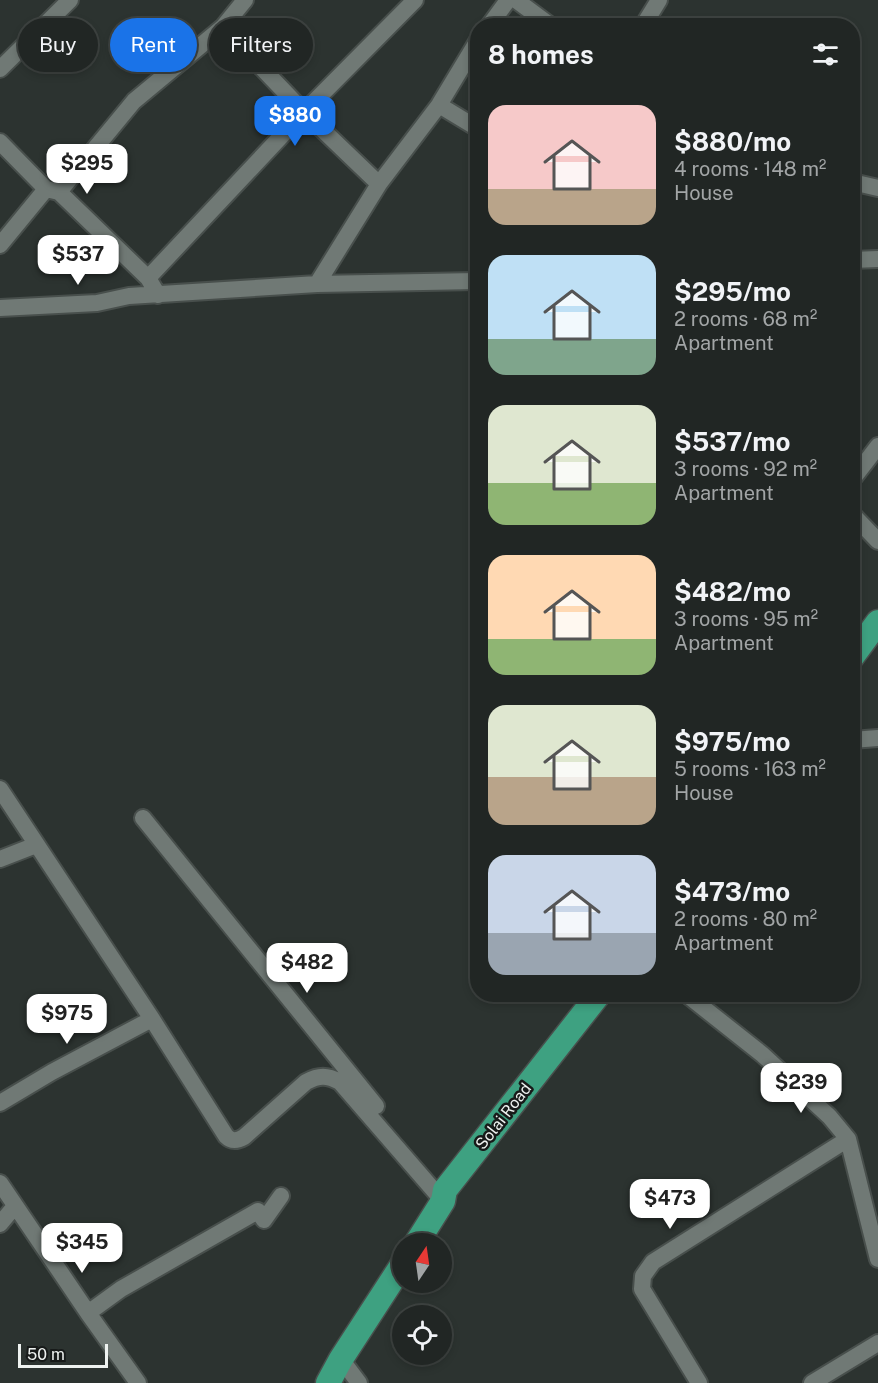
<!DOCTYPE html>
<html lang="en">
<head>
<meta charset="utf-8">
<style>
  :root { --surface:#212624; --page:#2d3231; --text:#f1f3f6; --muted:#a2a5a6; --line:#3e4341; --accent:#1a73e8 }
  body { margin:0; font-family:"Public Sans",sans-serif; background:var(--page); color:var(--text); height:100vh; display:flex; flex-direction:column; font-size:22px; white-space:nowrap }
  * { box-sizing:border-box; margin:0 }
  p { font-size:20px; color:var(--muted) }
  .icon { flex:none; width:33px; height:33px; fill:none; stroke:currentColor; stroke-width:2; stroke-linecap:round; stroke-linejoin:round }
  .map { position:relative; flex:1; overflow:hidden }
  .panel { position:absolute; left:470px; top:18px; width:390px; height:984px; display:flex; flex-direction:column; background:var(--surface); border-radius:24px; box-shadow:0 3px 9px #0003,0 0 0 2px var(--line) }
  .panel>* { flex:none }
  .guide { position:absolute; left:18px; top:18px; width:362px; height:54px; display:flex; gap:12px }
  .needle { width:39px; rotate:13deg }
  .tools { position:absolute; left:392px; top:1233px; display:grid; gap:12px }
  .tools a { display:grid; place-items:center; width:60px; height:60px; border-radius:50%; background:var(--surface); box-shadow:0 3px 9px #0003,0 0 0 2px var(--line); font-size:30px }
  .scale { position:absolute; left:18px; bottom:15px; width:90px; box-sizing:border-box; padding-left:6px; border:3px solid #eef2f0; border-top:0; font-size:16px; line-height:21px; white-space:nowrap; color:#eef2f0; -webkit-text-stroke:4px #171a19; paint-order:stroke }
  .price { position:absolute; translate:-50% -51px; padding:0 14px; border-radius:12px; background:#fff; color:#222; font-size:20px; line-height:39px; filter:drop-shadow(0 2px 3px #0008) }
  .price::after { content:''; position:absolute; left:50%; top:36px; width:18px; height:14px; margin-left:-9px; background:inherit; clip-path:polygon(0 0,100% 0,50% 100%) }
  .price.selected { background:var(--accent); color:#fff }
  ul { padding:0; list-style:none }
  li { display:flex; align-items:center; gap:18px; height:150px; padding:0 18px }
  li span { display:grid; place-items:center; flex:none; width:168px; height:120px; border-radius:18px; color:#555 }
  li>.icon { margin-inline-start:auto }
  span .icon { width:72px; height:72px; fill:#fffc; stroke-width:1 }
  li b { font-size:26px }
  h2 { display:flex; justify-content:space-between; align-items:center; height:72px; padding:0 18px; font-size:26px }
  .chip { padding:0 21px; border-radius:27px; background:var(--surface); box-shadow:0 3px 9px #0003,0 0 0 2px var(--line); font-size:21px; line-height:54px }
  .chip.selected { background:var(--accent); color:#fff }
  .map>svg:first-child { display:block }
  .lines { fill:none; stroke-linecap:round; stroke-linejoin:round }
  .minor-casing { stroke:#484f4c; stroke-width:20 }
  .highway-casing { stroke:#484f4c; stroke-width:27 }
  .minor { stroke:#707975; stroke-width:16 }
  .highway { stroke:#3ea181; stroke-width:24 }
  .labels { text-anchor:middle; stroke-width:5; stroke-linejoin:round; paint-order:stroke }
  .street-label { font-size:16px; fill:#eef2f0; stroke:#171a19 }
</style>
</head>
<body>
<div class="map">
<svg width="878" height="1383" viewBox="0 0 878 1383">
  <rect width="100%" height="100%" fill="#2c3330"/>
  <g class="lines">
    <defs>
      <path id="minor" d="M516 0 551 26
        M489 26 508 0
        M643 26 659 0
        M223 27 304 112 379 184
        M0 69 70 0
        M439 105 477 128
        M0 142 46 189 59 192 148 278
        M852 182 878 188
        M59 192 134 101 223 27 245 0
        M0 245 46 189
        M852 260 878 259
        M317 284 379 184 439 105 477 42
        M158 295 148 278 304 112 415 0
        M0 308 97 303 129 296 317 284 477 281
        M852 480 878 446
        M852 514 878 541
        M852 740 878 738
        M0 789 152 1019 226 1136C232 1142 237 1141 244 1137L306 1082C319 1075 327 1075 340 1082L443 1201
        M143 818 376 1106
        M0 859 36 845
        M686 994 763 1055 829 1116 848 1139 878 1259
        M0 1103 52 1072 152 1019
        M0 1183 88 1313 138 1383
        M0 1224 15 1206
        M88 1313 121 1289 258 1211 264 1220 281 1196
        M341 1359 359 1383
        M699 1383 642 1289 643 1276 653 1262 848 1139
        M812 1383 878 1343"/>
      <path id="highway" d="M852 657 878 622
        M416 1244 443 1201 445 1190 599 994
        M328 1383 341 1359 402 1265"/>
    </defs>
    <!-- minor casing -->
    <use href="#minor" class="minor-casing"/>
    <!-- highway casing -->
    <use href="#highway" class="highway-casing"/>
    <!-- minor -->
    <use href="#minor" class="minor"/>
    <!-- highway -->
    <use href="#highway" class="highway"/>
  </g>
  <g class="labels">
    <!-- street labels -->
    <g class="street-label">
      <text transform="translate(503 1116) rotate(-52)" y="6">Solai Road</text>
    </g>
  </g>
</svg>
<div class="tools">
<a><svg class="needle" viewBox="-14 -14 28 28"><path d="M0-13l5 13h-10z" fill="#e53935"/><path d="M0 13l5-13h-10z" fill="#a2a5a6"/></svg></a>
<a><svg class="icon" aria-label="locate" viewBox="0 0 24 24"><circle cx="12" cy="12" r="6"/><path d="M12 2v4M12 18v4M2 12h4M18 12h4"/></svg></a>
</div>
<div class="scale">50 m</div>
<b class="price selected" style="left:295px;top:147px">$880</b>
<b class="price" style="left:87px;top:195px">$295</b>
<b class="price" style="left:78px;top:286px">$537</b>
<b class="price" style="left:307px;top:994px">$482</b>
<b class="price" style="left:67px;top:1045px">$975</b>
<b class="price" style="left:801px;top:1114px">$239</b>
<b class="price" style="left:670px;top:1230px">$473</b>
<b class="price" style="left:82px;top:1274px">$345</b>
<div class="guide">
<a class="chip">Buy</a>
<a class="chip selected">Rent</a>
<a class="chip">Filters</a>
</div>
<section class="panel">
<h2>8 homes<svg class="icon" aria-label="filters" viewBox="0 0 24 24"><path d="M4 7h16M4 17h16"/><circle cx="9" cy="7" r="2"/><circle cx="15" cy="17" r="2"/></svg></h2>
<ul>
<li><span style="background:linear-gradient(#f6c9c9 70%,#b9a48a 0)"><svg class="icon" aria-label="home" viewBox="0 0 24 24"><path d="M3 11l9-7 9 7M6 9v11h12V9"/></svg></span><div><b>$880/mo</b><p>4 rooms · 148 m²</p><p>House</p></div></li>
<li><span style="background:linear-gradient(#bfe0f5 70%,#7fa58c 0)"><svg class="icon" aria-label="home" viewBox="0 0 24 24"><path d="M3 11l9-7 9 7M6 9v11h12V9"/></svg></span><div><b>$295/mo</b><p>2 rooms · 68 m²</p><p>Apartment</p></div></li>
<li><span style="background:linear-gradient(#dfe7d0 65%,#8fb573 0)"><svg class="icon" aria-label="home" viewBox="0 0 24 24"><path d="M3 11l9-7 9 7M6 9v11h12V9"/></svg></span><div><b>$537/mo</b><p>3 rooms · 92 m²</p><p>Apartment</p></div></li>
<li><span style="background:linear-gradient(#ffd9b3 70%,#8fb573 0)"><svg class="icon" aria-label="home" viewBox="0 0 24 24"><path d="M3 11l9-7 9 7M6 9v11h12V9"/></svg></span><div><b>$482/mo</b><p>3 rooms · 95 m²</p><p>Apartment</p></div></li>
<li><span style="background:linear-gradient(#dfe7d0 60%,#b9a48a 0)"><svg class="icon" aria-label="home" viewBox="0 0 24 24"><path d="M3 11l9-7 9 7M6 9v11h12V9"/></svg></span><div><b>$975/mo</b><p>5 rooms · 163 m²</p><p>House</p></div></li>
<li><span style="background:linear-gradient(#c9d6e8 65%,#9aa5b1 0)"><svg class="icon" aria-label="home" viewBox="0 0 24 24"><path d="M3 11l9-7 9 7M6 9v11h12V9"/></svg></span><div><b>$473/mo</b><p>2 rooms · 80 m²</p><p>Apartment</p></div></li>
</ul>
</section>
</div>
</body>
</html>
